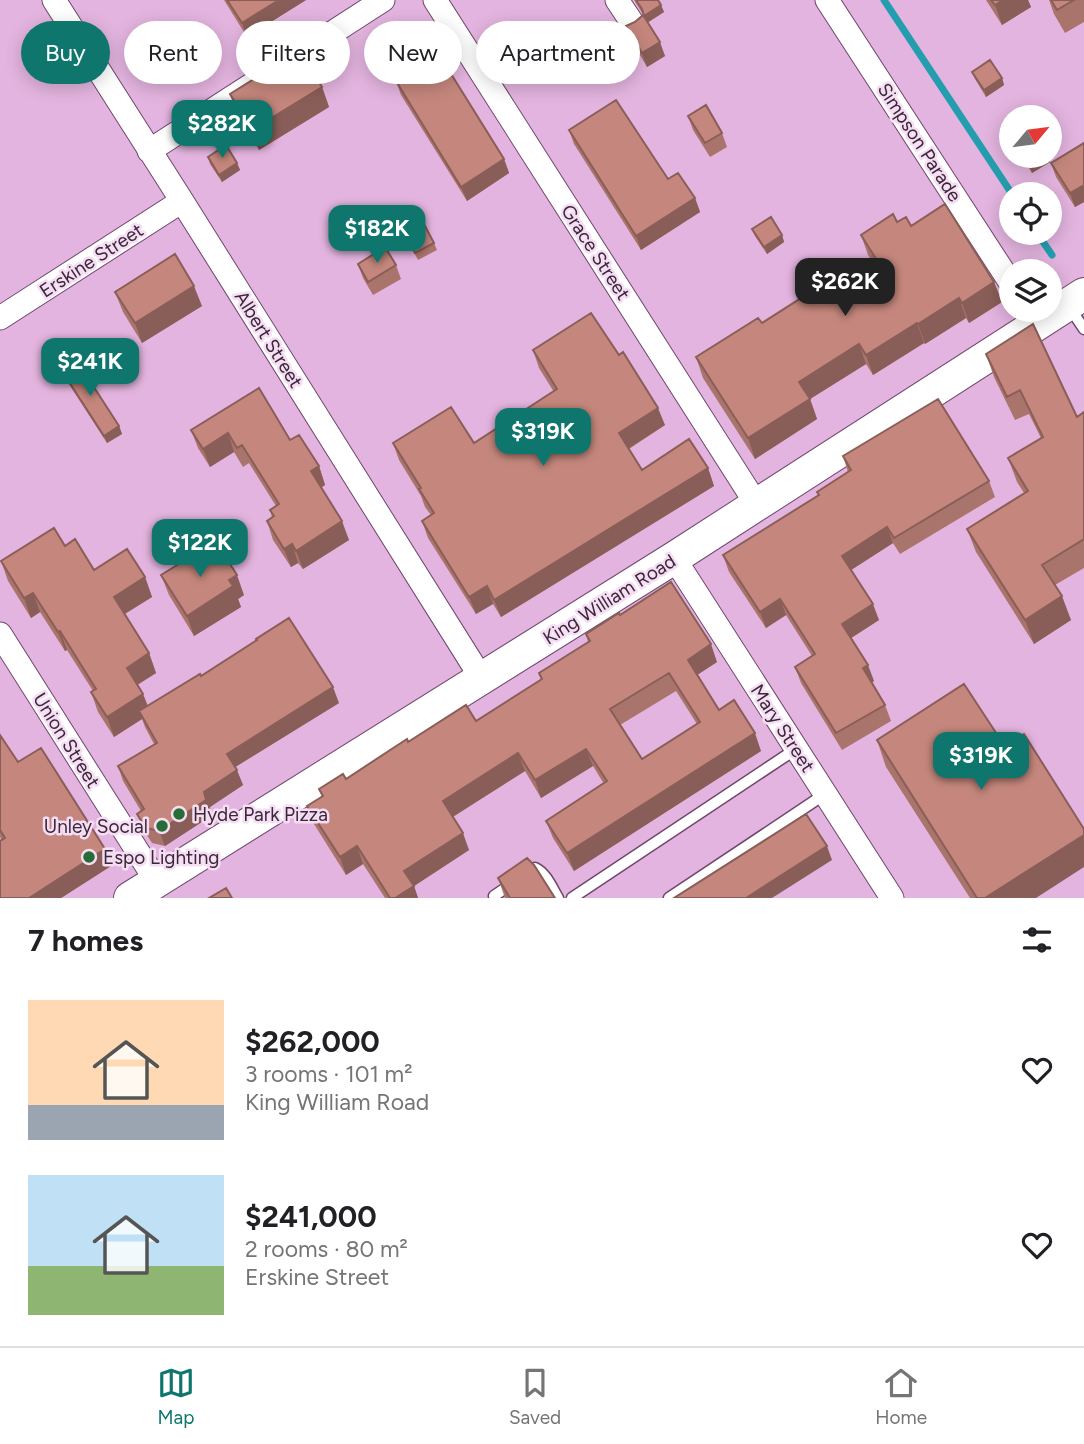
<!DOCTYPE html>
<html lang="en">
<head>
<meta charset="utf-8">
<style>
  :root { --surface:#fff; --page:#f2f2f2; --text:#202124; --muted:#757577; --line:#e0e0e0; --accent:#0f766e }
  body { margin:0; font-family:Figtree,sans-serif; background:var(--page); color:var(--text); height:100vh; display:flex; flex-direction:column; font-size:26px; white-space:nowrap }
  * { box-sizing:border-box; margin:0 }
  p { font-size:23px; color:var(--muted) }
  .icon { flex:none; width:38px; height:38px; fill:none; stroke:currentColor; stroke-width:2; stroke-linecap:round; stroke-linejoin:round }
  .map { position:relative; height:898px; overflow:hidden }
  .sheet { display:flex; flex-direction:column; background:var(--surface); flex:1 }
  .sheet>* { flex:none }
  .hud { position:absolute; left:21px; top:21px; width:700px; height:63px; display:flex; gap:14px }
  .needle { width:46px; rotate:61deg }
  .buttons { position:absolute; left:999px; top:105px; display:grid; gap:14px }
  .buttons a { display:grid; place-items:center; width:63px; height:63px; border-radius:50%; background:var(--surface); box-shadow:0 4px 18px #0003; font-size:35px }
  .price { position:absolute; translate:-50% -60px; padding:0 16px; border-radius:14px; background:var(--accent); color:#fff; font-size:23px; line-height:46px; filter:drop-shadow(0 2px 4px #0008) }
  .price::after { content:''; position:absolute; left:50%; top:42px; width:21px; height:16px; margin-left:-10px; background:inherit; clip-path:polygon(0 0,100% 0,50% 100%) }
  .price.active { background:#222; color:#fff }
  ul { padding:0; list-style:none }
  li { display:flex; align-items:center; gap:21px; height:175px; padding:0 28px }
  li span { display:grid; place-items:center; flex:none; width:196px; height:140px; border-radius:0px; color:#555 }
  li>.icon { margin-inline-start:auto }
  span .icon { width:84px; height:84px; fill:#fffc; stroke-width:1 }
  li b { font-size:30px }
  h2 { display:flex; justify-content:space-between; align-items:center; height:84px; padding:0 28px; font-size:30px }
  .tag { padding:0 24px; border-radius:32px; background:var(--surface); box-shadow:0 4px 18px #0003; font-size:24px; line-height:63px }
  .tag.active { background:var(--accent); color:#fff }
  .tabs { display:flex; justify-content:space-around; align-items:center; height:98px; border-top:2px solid var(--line); background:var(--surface); font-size:19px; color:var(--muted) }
  .tabs a { display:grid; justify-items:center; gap:4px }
  .tabs .active { color:var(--accent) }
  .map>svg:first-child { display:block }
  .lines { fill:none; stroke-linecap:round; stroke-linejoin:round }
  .stream { stroke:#249eaf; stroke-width:7 }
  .lane-casing { stroke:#6f466d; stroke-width:13 }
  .street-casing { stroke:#6f466d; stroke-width:25 }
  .secondary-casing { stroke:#6f466d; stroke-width:34 }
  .lane { stroke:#fff; stroke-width:10 }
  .street { stroke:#fff; stroke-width:23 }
  .secondary { stroke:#fff; stroke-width:32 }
  .wall { fill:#a9746c; fill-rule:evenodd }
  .shaded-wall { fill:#8a5e58 }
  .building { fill:#c5877d; stroke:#8a5e58; stroke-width:2; fill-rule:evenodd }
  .poi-dot { fill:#276d38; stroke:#f5ddf3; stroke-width:2.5 }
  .labels { text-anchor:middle; stroke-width:5; stroke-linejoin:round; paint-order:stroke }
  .street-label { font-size:19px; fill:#3a2738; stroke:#f5ddf3 }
  .poi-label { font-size:19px; fill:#3a2738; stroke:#f5ddf3; text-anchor:start }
</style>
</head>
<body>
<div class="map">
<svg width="1084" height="898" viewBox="0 0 1084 898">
  <rect width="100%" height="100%" fill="#e3b4df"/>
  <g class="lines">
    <!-- stream -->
    <path class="stream" d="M884 0 1012 194
      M1037 233 1052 255"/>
    <defs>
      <path id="lane" d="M1070 308 1084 329
        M526 874 535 868C546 873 552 888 558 898
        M494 896 513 883
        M572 898 796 749
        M669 898 825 794"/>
      <path id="street" d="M54 0 182 201 482 679
        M435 0 757 505
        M617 0 633 24
        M827 0 1012 285
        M149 151 383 0
        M0 318 182 201
        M674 558 892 898
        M0 634 157 882"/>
      <path id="secondary" d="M130 898 674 558 1084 294"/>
    </defs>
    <!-- lane casing -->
    <use href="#lane" class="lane-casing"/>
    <!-- street casing -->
    <use href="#street" class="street-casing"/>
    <!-- secondary casing -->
    <use href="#secondary" class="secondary-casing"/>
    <!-- lane -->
    <use href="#lane" class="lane"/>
    <!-- street -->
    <use href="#street" class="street"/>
    <!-- secondary -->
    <use href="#secondary" class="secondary"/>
  </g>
  <!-- wall -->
  <path class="wall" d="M224 0H306L247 37Z
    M634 0H658L664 12 648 22 665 56 647 67 631 40 626 26 635 22 644 16Z
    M986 0H1028L1031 7 1002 25Z
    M1049 0H1084V22L1065 33 1054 14Z
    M972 72 1002 78 1004 85 986 97 975 79Z
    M396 81 504 159 509 173 467 201 401 95Z
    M322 87 329 107 259 150 237 115 230 94Z
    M688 116 722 133 727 147 710 157 693 130Z
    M569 130 668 179 695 198 700 212 641 250 574 144Z
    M1084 143V202L1075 207 1056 177 1051 163Z
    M1021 156H1048L1050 162 1032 173Z
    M208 157 237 163 240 170 222 182 210 164Z
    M897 222 911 226 994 282 1002 302 969 323 966 318 925 344 924 343 873 375 866 364 810 399 817 419 755 459 703 378 696 357 762 323 860 301 886 284 868 255 861 235Z
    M752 229 782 235 784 242 767 254 755 236Z
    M405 235 434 243 437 250 418 260Z
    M358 264 396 265 401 279 373 295 363 278Z
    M115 292 202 306 142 343 123 312Z
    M533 350 665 425 629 449 642 470 708 468 714 486 501 617 493 604 476 614 428 538 422 521 431 515 425 507 421 496 399 460 393 443H474L554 392 539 368Z
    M986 354 1077 417 1084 412V568L1055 585 1071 620 1034 644 976 552 967 529 1024 493 1017 482 1008 458 1041 438 1029 414 1015 420 994 377Z
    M62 371 119 426 122 434 107 443 65 378Z
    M191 430 290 440 319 466 325 485 321 488 349 540 303 569 298 563 291 567 273 540 267 521 272 517 270 510 276 506 249 463 243 467 234 452 210 467 198 448Z
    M843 456 989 481 995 497 900 554 893 543 851 570 879 620 851 638 874 681 872 682 885 705 891 721 842 750 801 683 795 667 812 656 786 615 766 628 729 572 723 555 818 495 817 492 848 472Z
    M65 546 94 570 145 577 152 597 125 614 149 653 156 673 137 685 143 694 148 706 201 676 339 703 235 767 243 785 210 807 211 816 165 846 152 843 143 829 137 814 141 811 123 781 118 766 154 744 145 727 142 719 114 737 98 712 91 692 93 691 67 650 65 651 40 612 31 618 8 581 1 561Z
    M161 575 244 595 238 599 241 607 194 636 169 595Z
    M620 615 717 662 697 675 719 710 761 751 574 871 553 838 546 821 604 784 593 766 541 798 525 771 453 817 469 850 414 886 418 898H385L363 864 346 875 314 824 307 806 322 797 319 789 346 779 408 742 476 721 541 680 539 673 588 642 586 634ZM676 691 697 724 642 759 620 725Z
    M0 735 18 762 105 849 111 866 61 898H0L2 840 0 837Z
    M877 740 1036 898H970L886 767Z
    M498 878 555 898H505Z"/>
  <!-- shaded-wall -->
  <path class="shaded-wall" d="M279 0H306L247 37 242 23Z
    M1003 0H1028L1031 7 1002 25 995 5Z
    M661 5 664 12 647 23 644 16Z
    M660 42 665 56 647 67 642 53Z
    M1002 78 1004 85 986 97 984 90Z
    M322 87 329 107 259 150 252 130Z
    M1045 156H1048L1050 162 1032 173 1030 166Z
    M504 159 509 173 467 201 461 187Z
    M237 163 240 170 222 182 219 175Z
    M1084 185V202L1075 207 1070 193Z
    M695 198 700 212 641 250 636 236Z
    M782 235 784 242 767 254 764 247Z
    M994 282 1002 302 969 323 962 303Z
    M194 286 202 306 142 343 135 323Z
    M959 298 966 318 925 344 918 324Z
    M917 323 924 343 873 375 866 355Z
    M859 344 866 364 810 399 817 419 755 459 748 438 799 382Z
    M658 408 665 425 626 450 619 433Z
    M119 426 122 434 107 443 104 436Z
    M228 433 234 452 210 467 203 449Z
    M319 466 325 485 317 490 311 471Z
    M708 468 714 486 501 617 494 600Z
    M342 521 349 540 303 569 296 551Z
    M887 527 893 543 848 572 842 556Z
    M292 544 298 563 291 567 284 549Z
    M237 575 244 595 238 599 241 607 194 636 187 616 229 580Z
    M145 577 152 597 121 616 114 597Z
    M487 586 493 604 476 614 469 597Z
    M33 593 40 612 31 618 24 598Z
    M1062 596 1071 620 1034 644 1025 620Z
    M780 599 786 615 766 628 760 612Z
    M873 604 879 620 848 640 842 624Z
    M60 631 67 650 65 651 58 632Z
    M711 644 717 662 694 677 688 660Z
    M149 653 156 673 134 687 127 668Z
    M868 665 874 681 869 684 863 668Z
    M333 687 339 703 232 769 227 754Z
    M143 694 150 713 139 711 142 719 114 737 107 717Z
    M755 733 761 751 574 871 567 853Z
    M586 749 593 766 541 798 535 780Z
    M518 753 525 771 449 819 443 801Z
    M237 770 243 785 210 807 211 816 165 846 159 831 204 792Z
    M463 833 469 850 414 886 418 898H395L404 871Z
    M1084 835V867L1036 898H985Z
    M357 846 363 864 346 875 340 857Z
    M827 846 832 860 772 898H746Z
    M105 849 111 866 61 898H29Z"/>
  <!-- building -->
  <path class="building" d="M227 0H279L242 23Z
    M636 0H658L661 5 644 16 642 9Z
    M991 0H1003L995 5Z
    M1051 0H1074L1057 10Z
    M643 15 660 42 642 53 626 26 635 22Z
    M299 51 322 87 252 130 230 94Z
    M438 53 504 159 461 187 396 81Z
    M990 60 1002 78 984 90 972 72Z
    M616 100 668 179 678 173 695 198 636 236 569 130Z
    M706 105 722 133 705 143 688 116Z
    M1084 143V185L1070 193 1051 163Z
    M226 145 237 163 219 175 208 157Z
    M1023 156H1045L1030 166Z
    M945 204 994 282 962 303 959 298 918 324 917 323 866 355 859 344 799 382 810 399 748 438 696 357 758 318 762 323 842 272 860 301 890 281 861 235 893 214 897 222 906 217 911 226Z
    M771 217 782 235 764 247 752 229Z
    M424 224 434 243 415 253 405 235Z
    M385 247 396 265 368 282 358 264Z
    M175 254 194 286 135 323 115 292Z
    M591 313 619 355 623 352 658 408 619 433 642 470 689 439 708 468 494 600 487 586 469 597 422 521 434 513 419 489 421 488 393 443 451 407 474 443 557 389 533 350Z
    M1033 324 1077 417 1084 412V539L1042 565 1062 596 1025 620 967 529 1028 491 1008 458 1043 437 1020 390 1007 397 986 354Z
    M77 361 119 426 104 436 62 371Z
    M259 388 290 440 299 435 319 466 311 471 342 521 296 551 292 544 284 549 267 521 274 516 270 510 279 504 242 445 237 448 228 433 203 449 191 430Z
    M938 399 989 481 894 538 887 527 842 556 873 604 842 624 868 665 863 668 885 705 836 733 795 667 815 654 780 599 760 612 723 555 819 495 817 492 851 470 843 456Z
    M54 528 65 546 75 539 94 570 127 549 145 577 114 597 149 653 127 668 143 694 107 717 91 692 96 689 60 631 58 632 33 593 24 598 1 561Z
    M208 546 212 552 219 547 237 575 229 580 233 586 187 616 161 575Z
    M671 582 711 644 688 660 719 710 734 700 755 733 567 853 546 821 607 781 586 749 535 780 518 753 443 801 463 833 404 871 414 886 395 898H390L357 846 340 857 307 806 323 796 319 789 343 774 346 779 407 739 408 742 466 705 476 721 542 679 539 673 590 641 586 634 619 613 620 615ZM669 673 700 722 642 759 610 709Z
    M289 618 333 687 227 754 237 770 204 792 206 800 159 831 146 828 137 814 144 809 118 766 157 743 139 711 200 674 201 676 257 640 256 639Z
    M964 684 1004 745 1024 734 1084 829V835L985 898H977L877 740Z
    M0 735 18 762 41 748 105 849 29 898H0V841L5 838 0 830Z
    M806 814 827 846 746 898H674Z
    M527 858 534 865 555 898H510L498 878Z
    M226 888 232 898H209Z"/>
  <!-- markers -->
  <g class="poi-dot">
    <circle cx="179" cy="814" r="7"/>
    <circle cx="162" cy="826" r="7"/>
    <circle cx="89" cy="857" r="7"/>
  </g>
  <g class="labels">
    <!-- street labels -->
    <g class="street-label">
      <text transform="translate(920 142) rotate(57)" y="7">Simpson Parade</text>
      <text transform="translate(596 252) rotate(57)" y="7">Grace Street</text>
      <text transform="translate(91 260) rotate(-33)" y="7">Erskine Street</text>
      <text transform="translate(269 339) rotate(58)" y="7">Albert Street</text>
      <text transform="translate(609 599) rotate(-32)" y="7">King William Road</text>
      <text transform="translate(783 728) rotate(57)" y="7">Mary Street</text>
      <text transform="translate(67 740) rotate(58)" y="7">Union Street</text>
    </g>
    <!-- poi labels -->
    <g class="poi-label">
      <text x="193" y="821">Hyde Park Pizza</text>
      <text x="148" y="833" text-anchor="end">Unley Social</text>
      <text x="103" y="864">Espo Lighting</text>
    </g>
  </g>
</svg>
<div class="buttons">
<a><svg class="needle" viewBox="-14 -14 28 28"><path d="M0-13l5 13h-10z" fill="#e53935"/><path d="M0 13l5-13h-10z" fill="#757577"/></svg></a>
<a><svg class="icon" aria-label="locate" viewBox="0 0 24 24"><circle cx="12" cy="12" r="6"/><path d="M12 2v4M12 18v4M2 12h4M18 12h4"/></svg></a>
<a><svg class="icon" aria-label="layers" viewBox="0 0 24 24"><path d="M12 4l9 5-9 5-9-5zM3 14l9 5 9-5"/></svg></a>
</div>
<b class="price" style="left:222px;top:160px">$282K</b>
<b class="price" style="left:377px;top:265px">$182K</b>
<b class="price active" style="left:845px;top:318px">$262K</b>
<b class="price" style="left:90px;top:398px">$241K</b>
<b class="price" style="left:543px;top:468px">$319K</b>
<b class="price" style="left:200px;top:579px">$122K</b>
<b class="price" style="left:981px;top:792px">$319K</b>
<div class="hud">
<a class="tag active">Buy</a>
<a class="tag">Rent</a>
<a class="tag">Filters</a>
<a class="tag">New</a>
<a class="tag">Apartment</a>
</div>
</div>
<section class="sheet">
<h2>7 homes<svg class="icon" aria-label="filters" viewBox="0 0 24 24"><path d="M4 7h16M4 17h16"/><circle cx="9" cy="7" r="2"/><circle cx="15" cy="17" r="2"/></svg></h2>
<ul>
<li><span style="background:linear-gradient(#ffd9b3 75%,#9aa5b1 0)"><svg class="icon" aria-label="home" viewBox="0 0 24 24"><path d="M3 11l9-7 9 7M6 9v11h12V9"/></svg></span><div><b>$262,000</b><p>3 rooms · 101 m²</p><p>King William Road</p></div><svg class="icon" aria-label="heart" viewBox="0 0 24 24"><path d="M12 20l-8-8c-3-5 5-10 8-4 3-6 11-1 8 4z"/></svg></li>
<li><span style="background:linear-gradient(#bfe0f5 65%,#8fb573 0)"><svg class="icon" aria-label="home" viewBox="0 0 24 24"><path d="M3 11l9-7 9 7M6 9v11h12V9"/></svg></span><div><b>$241,000</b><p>2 rooms · 80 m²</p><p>Erskine Street</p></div><svg class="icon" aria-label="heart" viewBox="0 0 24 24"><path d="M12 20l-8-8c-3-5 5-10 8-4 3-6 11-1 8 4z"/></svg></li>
</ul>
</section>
<nav class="tabs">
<a class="active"><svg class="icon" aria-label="map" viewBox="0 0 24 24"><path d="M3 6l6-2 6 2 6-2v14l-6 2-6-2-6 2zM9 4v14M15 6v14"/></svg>Map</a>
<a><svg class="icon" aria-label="saved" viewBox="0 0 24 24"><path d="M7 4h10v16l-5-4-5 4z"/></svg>Saved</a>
<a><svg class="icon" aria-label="home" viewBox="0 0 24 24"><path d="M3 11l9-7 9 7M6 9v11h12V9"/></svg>Home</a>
</nav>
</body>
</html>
